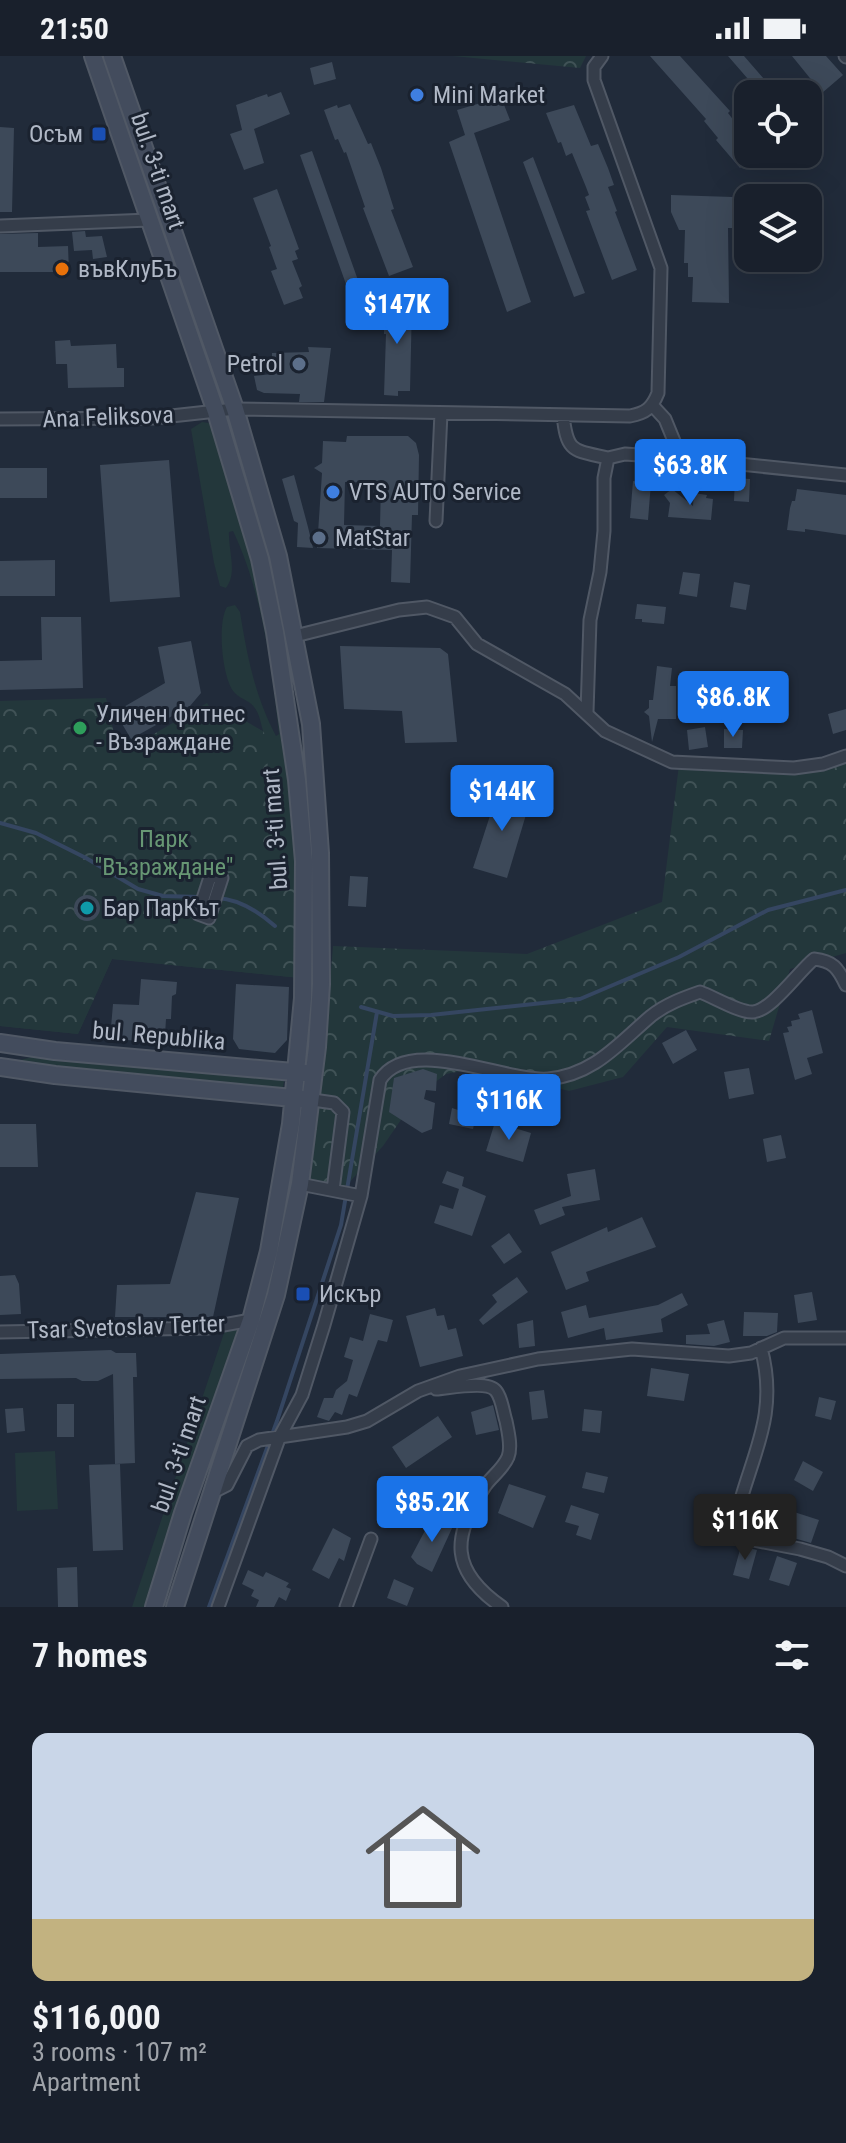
<!DOCTYPE html>
<html lang="en">
<head>
<meta charset="utf-8">
<style>
  :root { --surface:#19202c; --page:#222834; --text:#f1f3f6; --muted:#9fa3a9; --line:#373e48; --accent:#1a73e8 }
  body { margin:0; font-family:"Roboto Condensed",sans-serif; background:var(--page); color:var(--text); height:100vh; display:flex; flex-direction:column; font-size:30px; white-space:nowrap }
  * { box-sizing:border-box; margin:0 }
  p { font-size:26px; color:var(--muted) }
  .icon { flex:none; width:44px; height:44px; fill:none; stroke:currentColor; stroke-width:2; stroke-linecap:round; stroke-linejoin:round }
  .map { position:relative; height:1551px; overflow:hidden }
  .panel { display:flex; flex-direction:column; background:var(--surface); flex:1 }
  .panel>* { flex:none }
  .fabs { position:absolute; left:734px; top:24px; display:grid; gap:16px }
  .fabs a { display:grid; place-items:center; width:88px; height:88px; border-radius:16px; background:var(--surface); box-shadow:0 8px 32px #0002,0 0 0 2px var(--line); font-size:40px }
  .price { position:absolute; translate:-50% -68px; padding:0 18px; border-radius:8px; background:var(--accent); color:#fff; font-size:26px; line-height:52px; filter:drop-shadow(0 2px 4px #0008) }
  .price::after { content:''; position:absolute; left:50%; top:48px; width:24px; height:18px; margin-left:-12px; background:inherit; clip-path:polygon(0 0,100% 0,50% 100%) }
  .price.selected { background:#222; color:#fff }
  ul { padding:0; list-style:none }
  li { display:grid; align-content:center; gap:16px; height:424px; padding:0 32px }
  li span { display:grid; place-items:center; height:248px; border-radius:16px; color:#555 }
  li>.icon { margin-inline-start:auto }
  span .icon { width:144px; height:144px; fill:#fffc; stroke-width:1 }
  li b { font-size:34px }
  h2 { display:flex; justify-content:space-between; align-items:center; height:96px; padding:0 32px; font-size:34px }
  .status { display:flex; justify-content:space-between; align-items:center; height:56px; padding:0 40px; background:var(--surface); direction:ltr }
  .status svg { height:22px; fill:currentColor }
  .map>svg:first-child { display:block }
  .green { fill:#23373b }
  .forest { fill:url(#forest-crowns) }
  .lines { fill:none; stroke-linecap:round; stroke-linejoin:round }
  .stream { stroke:#354661; stroke-width:4 }
  .building { fill:#3d4959; fill-rule:evenodd }
  .street-casing { stroke:#505865; stroke-width:15 }
  .secondary-casing { stroke:#505865; stroke-width:20 }
  .street { stroke:#353d4a; stroke-width:11 }
  .secondary { stroke:#434c5d; stroke-width:16 }
  .shop-dot { fill:#3f7fe0; stroke:#1a222f; stroke-width:3 }
  .transit-dot { fill:#1a4fb4; stroke:#1a222f; stroke-width:3 }
  .food-dot { fill:#e8710a; stroke:#1a222f; stroke-width:3 }
  .service-dot { fill:#5c6f8a; stroke:#1a222f; stroke-width:3 }
  .leisure-dot { fill:#2e9e5b; stroke:#1a222f; stroke-width:3 }
  .culture-dot { fill:#0f9aa8; stroke:#1a222f; stroke-width:3 }
  .labels { text-anchor:middle; stroke-width:6; stroke-linejoin:round; paint-order:stroke }
  .poi-label { font-size:24px; fill:#b0b8c6; stroke:#1a222f; text-anchor:start }
  .street-label { font-size:24px; fill:#b0b8c6; stroke:#1a222f }
  .park-label { font-size:24px; fill:#679774; stroke:#1a222f }
</style>
</head>
<body>
<div class="status"><b>21:50</b><svg viewBox="0 0 49 12"><path d="M0 12V9h3v3zM5 12V6h3v6zM10 12V3h3v9zM15 12V0h3v12zM26 1h20v11H26zM47 4h2v5h-2z"/></svg></div>
<div class="map">
<svg width="846" height="1551" viewBox="0 0 846 1551">
  <defs>
    <pattern id="forest-crowns" width="20" height="18" patternUnits="userSpaceOnUse" patternTransform="scale(2)"><rect width="20" height="18" fill="#23373b"/><path d="M2 6a3 3 0 1 1 6 0M12 15a3 3 0 1 1 6 0" fill="none" stroke="#405256"/></pattern>
  </defs>
  <rect width="100%" height="100%" fill="#212b3a"/>
  <!-- green -->
  <path class="green" d="M202 366 209 367 215 373 257 514 285 671 289 738 297 777 300 922 112 903 78 978 0 970 257 672 263 675C260 664 259 654 250 647 244 643 238 641 234 636 222 622 217 566 227 551L235 549 240 556C247 599 255 641 276 680L279 678C272 613 262 535 233 475L229 476C228 495 238 516 226 532L220 530 214 507 191 373Z
    M55 995 285 1016 282 1041 1 1009Z
    M251 1264 154 1551H132L227 1268Z
    M55 1395 58 1453 17 1455 15 1397Z"/>
  <!-- forest -->
  <path class="forest" d="M453 0H586L580 12Z
    M106 642 115 682 127 691 135 689 207 647 212 655 221 650 264 676 280 819 301 817 300 922 112 903 78 978 0 970V645Z
    M846 696V897L790 913 769 985 667 971 623 1021 569 1035 481 1011 446 1018 418 1039 383 1090 343 1133 310 1126 322 1022 333 890 527 898 662 846 679 709C734 709 794 715 846 696Z"/>
  <g class="lines">
    <!-- stream -->
    <path class="stream" d="M0 767 36 777 86 802 138 833 163 840 200 841
      M217 842C239 843 259 856 275 870
      M361 951 393 960 431 959 580 943 679 901 768 854 846 834
      M209 1551 277 1365 341 1169 377 956"/>
  </g>
  <!-- building -->
  <path class="building" d="M650 0H680L730 55 728 57 748 83V104L740 112 716 84 718 82 704 65 706 63Z
    M728 0H744L777 38H761Z
    M792 0H826L843 19 822 37Z
    M332 6 336 23 314 29 310 12Z
    M281 36 290 58 254 73 264 107 244 114 230 78 242 74 236 49 267 38 268 41Z
    M501 41 510 64 474 77 531 246 507 256 449 86 465 79 457 54Z
    M350 48 368 88 371 87 381 112 394 153 391 154 413 211 389 220 363 152 365 151 346 96 344 97 338 83 335 84 324 54 337 49 338 52Z
    M574 49 591 90 598 88 608 112 614 129 608 131 617 155 615 156 637 214 612 224 586 155 590 154 585 141 589 139 586 131 572 97 566 100 561 86 558 87 546 57Z
    M0 71 14 72 12 156H0Z
    M312 95 359 227 347 231 300 99Z
    M533 101 585 237 574 241 523 106Z
    M277 133 299 193 295 195 298 203 292 205 302 230 299 232 303 242 284 249 271 215 277 213 269 191 271 190 253 142Z
    M671 139 733 141 732 172H728L729 247 692 246 693 221H688V207H684L685 174H679L671 156Z
    M85 175 86 181 102 180 107 201 93 203 92 194 74 195 72 176Z
    M38 177V191L68 190 69 216H0V178Z
    M389 240H399V248H412L410 335H398V340L384 339 386 278H384V244H389Z
    M70 284 71 290 116 288 117 312H124V331L68 332 67 308H56L55 285Z
    M308 291 331 292 324 346H299L300 338 264 337 257 334 254 320 272 318V297L309 296Z
    M347 380H408L416 387 419 399 418 459H412L410 527 391 526 392 494 317 492 322 417 314 412 322 407 323 385 346 386ZM345 426 381 427 380 470 344 469Z
    M169 404 180 541 110 546 100 409Z
    M0 412H47V442H0Z
    M294 419 308 471 313 492 297 491 298 467 294 465 282 423Z
    M735 422 750 423 749 446 734 445Z
    M633 425 651 427 648 464 630 462Z
    M672 433 693 450 694 437 707 439 706 442 713 443 711 464 668 461 670 447 664 439Z
    M797 433 846 439V479L805 473V476L787 474 790 452 792 445H795Z
    M55 504V540H0V505Z
    M683 516 700 518 697 541 679 538Z
    M734 526 750 529 746 554 730 551Z
    M637 548 666 551 664 568 642 566V563H635Z
    M41 561H81L83 632 0 634V605L42 604Z
    M191 585 201 637 190 650 131 683 115 656 165 627 158 591Z
    M340 590 440 592 448 598 457 686 405 687 402 655 344 653Z
    M657 610 672 612 670 630H676V663H658L652 686 649 660 644 656 649 652V644H653Z
    M846 653V674L833 678 828 658Z
    M705 671 708 691 689 694 687 674Z
    M724 673 743 674 742 692H724Z
    M499 732 531 742 507 822 473 812Z
    M350 820 368 821 366 851 348 850Z
    M74 852a13 13 0 1 1 26 0a13 13 0 1 1-26 0Z
    M141 923 177 926 176 938 172 940 171 963H166L165 979H158V986L110 983 113 948 139 949Z
    M236 928 289 931 287 984 275 997 239 993 233 983Z
    M812 954 823 997 807 1002 812 1018 795 1024 783 977 789 976 787 971 792 970 791 965 800 963 798 958Z
    M686 974 697 994 673 1008 662 987Z
    M749 1012 754 1038 729 1043 724 1016Z
    M423 1013 437 1018 436 1035 426 1034 424 1043 435 1047 432 1073 422 1077 389 1056 394 1022Z
    M452 1052 476 1060 473 1073 449 1068Z
    M495 1066 531 1077 523 1106 486 1095Z
    M0 1068H36L38 1111H0Z
    M781 1079 786 1102 767 1106 763 1083Z
    M595 1113 600 1144 562 1151 565 1159 540 1169 534 1154 571 1140 567 1118Z
    M447 1115 464 1121 462 1130 486 1140 472 1180 434 1167 440 1149 453 1153 459 1133 442 1127Z
    M196 1136 239 1142 213 1261H115L117 1229 170 1228Z
    M642 1161 656 1191 586 1216 589 1225 566 1234 551 1196 607 1171 608 1176Z
    M509 1177 522 1196 504 1208 491 1190Z
    M15 1219 19 1228 21 1258 0 1259V1220Z
    M517 1221 528 1236 483 1269 479 1264 497 1246 492 1239Z
    M812 1236 817 1264 798 1267 794 1239Z
    M682 1237 688 1249 661 1263 663 1276 606 1284 604 1272 568 1282 561 1256 586 1249 589 1262 658 1249Z
    M435 1252 437 1260 444 1259 448 1274 456 1272 463 1300 420 1311 406 1260Z
    M744 1256 778 1257 777 1276 767 1280H743Z
    M370 1258 393 1264 387 1286 378 1284 357 1341 349 1338 342 1359 335 1356 329 1365 317 1361 324 1342H333L336 1334 347 1325 353 1304 344 1301 350 1281 363 1285Z
    M533 1264 535 1290 519 1292 517 1268Z
    M724 1264 730 1286 714 1290 686 1288V1279L710 1278 707 1268Z
    M111 1294 116 1297H136L137 1321H133L135 1407 115 1408 113 1318 98 1325H82L76 1322 0 1323V1298Z
    M651 1312 689 1318 684 1345 647 1340Z
    M544 1334 548 1362 532 1364 529 1336Z
    M819 1341 836 1345 831 1364 815 1360Z
    M57 1348H74V1381H57Z
    M493 1349 499 1374 476 1379 471 1356Z
    M23 1352 25 1375 7 1377 5 1353Z
    M584 1353 602 1355 600 1377 582 1375Z
    M438 1360 452 1381 406 1412 392 1391Z
    M803 1405 823 1416 813 1435 794 1424Z
    M120 1408 123 1494 93 1495 89 1409Z
    M586 1416 608 1421 604 1437 582 1432Z
    M509 1428 546 1440 533 1472 498 1457Z
    M571 1449 599 1458 591 1484 576 1479 579 1470 565 1466Z
    M791 1455 819 1464 811 1487 783 1479Z
    M439 1463 453 1470 432 1516 417 1508 411 1501 429 1467Z
    M333 1472 351 1482 344 1505 339 1502 329 1523 312 1514Z
    M741 1490 757 1494 749 1523 733 1519Z
    M777 1500 797 1507 789 1530 769 1524Z
    M77 1511 78 1551H58L57 1512Z
    M248 1514 263 1521 266 1516 289 1527 286 1531 291 1533 286 1545 279 1541 274 1551H256L259 1544 251 1540 254 1534 242 1528Z
    M394 1523 414 1532 407 1550 387 1542Z"/>
  <g class="lines">
    <defs>
      <path id="street" d="M845 0 846 1
        M0 170 149 164
        M653 350 665 363 681 402
        M563 359C567 397 573 394 608 402
        M0 363 153 362 235 353 630 360C646 357 652 352 658 337L661 212 594 24V11L602 0
        M436 465 441 357
        M295 580 399 554 427 551 455 561 477 588 565 638 605 675 672 706 794 712 823 708 846 700
        M587 656 590 564 600 516 604 475V422L608 402 625 398 681 402 846 419
        M211 818 222 822 209 862 198 858Z
        M313 1044 334 1047 343 1056 333 1134
        M300 1128 361 1140
        M0 1276 207 1272 251 1264
        M761 1292C781 1366 745 1408 733 1476L743 1482 800 1493 828 1501 846 1510
        M436 1333C450 1332 488 1324 496 1335 502 1342 503 1356 506 1365 508 1375 512 1391 508 1401 503 1413 492 1420 485 1430 451 1481 450 1515 502 1551
        M211 1437 227 1429 247 1390 259 1384 347 1371 367 1365 418 1335 460 1320 538 1303 632 1293 729 1300 751 1297 784 1282H846
        M218 1551 280 1380 302 1339 324 1269 361 1140 380 1024C409 978 504 1026 548 1023 594 1019 619 987 651 960 666 948 683 942 700 936 714 941 740 957 753 956 771 955 799 915 814 903 833 905 838 912 846 929
        M346 1551 371 1483"/>
      <path id="secondary" d="M93 0 216 356 260 503 275 576 297 724 304 805 303 942 291 1068 269 1195 251 1264 183 1457 154 1551
        M112 0 235 353 278 500 311 668 320 797 321 928 317 991 300 1128 276 1239 175 1551
        M0 987 55 995 305 1017
        M0 1011 55 1019 303 1043"/>
    </defs>
    <!-- street casing -->
    <use href="#street" class="street-casing"/>
    <!-- secondary casing -->
    <use href="#secondary" class="secondary-casing"/>
    <!-- street -->
    <use href="#street" class="street"/>
    <!-- secondary -->
    <use href="#secondary" class="secondary"/>
  </g>
  <!-- markers -->
  <g class="shop-dot">
    <circle cx="417" cy="39" r="8"/>
    <circle cx="333" cy="436" r="8"/>
  </g>
  <g class="transit-dot">
    <rect x="91" y="70" width="16" height="16" rx="4"/>
    <rect x="295" y="1230" width="16" height="16" rx="4"/>
  </g>
  <circle class="food-dot" cx="62" cy="213" r="8"/>
  <g class="service-dot">
    <circle cx="299" cy="308" r="8"/>
    <circle cx="319" cy="482" r="8"/>
  </g>
  <circle class="leisure-dot" cx="80" cy="672" r="8"/>
  <circle class="culture-dot" cx="87" cy="852" r="8"/>
  <g class="labels">
    <!-- poi labels -->
    <g class="poi-label">
      <text x="433" y="47">Mini Market</text>
      <text x="83" y="86" text-anchor="end">Осъм</text>
      <text x="78" y="221">въвКлуБъ</text>
      <text x="283" y="316" text-anchor="end">Petrol</text>
      <text x="349" y="444">VTS AUTO Service</text>
      <text x="335" y="490">MatStar</text>
      <text x="96" y="666">Уличен фитнес<tspan x="96" dy="28">- Възраждане</tspan></text>
      <text x="103" y="860">Бар ПарКът</text>
      <text x="319" y="1246">Искър</text>
    </g>
    <!-- street labels -->
    <g class="street-label">
      <text transform="translate(158 115) rotate(71)" y="8">bul. 3-ti mart</text>
      <text transform="translate(108 361) rotate(-2)" y="8">Ana Feliksova</text>
      <text transform="translate(275 773) rotate(-94)" y="8">bul. 3-ti mart</text>
      <text transform="translate(159 980) rotate(5)" y="8">bul. Republika</text>
      <text transform="translate(126 1271) rotate(-2)" y="8">Tsar Svetoslav Terter</text>
      <text transform="translate(179 1398) rotate(-71)" y="8">bul. 3-ti mart</text>
    </g>
    <!-- park labels -->
    <g class="park-label">
      <text x="164" y="791">Парк<tspan x="164" dy="28">"Възраждане"</tspan></text>
    </g>
  </g>
</svg>
<div class="fabs">
<a><svg class="icon" aria-label="locate" viewBox="0 0 24 24"><circle cx="12" cy="12" r="6"/><path d="M12 2v4M12 18v4M2 12h4M18 12h4"/></svg></a>
<a><svg class="icon" aria-label="layers" viewBox="0 0 24 24"><path d="M12 4l9 5-9 5-9-5zM3 14l9 5 9-5"/></svg></a>
</div>
<b class="price" style="left:397px;top:290px">$147K</b>
<b class="price" style="left:690px;top:451px">$63.8K</b>
<b class="price" style="left:733px;top:683px">$86.8K</b>
<b class="price" style="left:502px;top:777px">$144K</b>
<b class="price" style="left:509px;top:1086px">$116K</b>
<b class="price" style="left:432px;top:1488px">$85.2K</b>
<b class="price selected" style="left:745px;top:1506px">$116K</b>
</div>
<section class="panel">
<h2>7 homes<svg class="icon" aria-label="filters" viewBox="0 0 24 24"><path d="M4 7h16M4 17h16"/><circle cx="9" cy="7" r="2"/><circle cx="15" cy="17" r="2"/></svg></h2>
<ul>
<li><span style="background:linear-gradient(#c9d6e8 75%,#c2b280 0)"><svg class="icon" aria-label="home" viewBox="0 0 24 24"><path d="M3 11l9-7 9 7M6 9v11h12V9"/></svg></span><div><b>$116,000</b><p>3 rooms · 107 m²</p><p>Apartment</p></div></li>
</ul>
</section>
</body>
</html>
